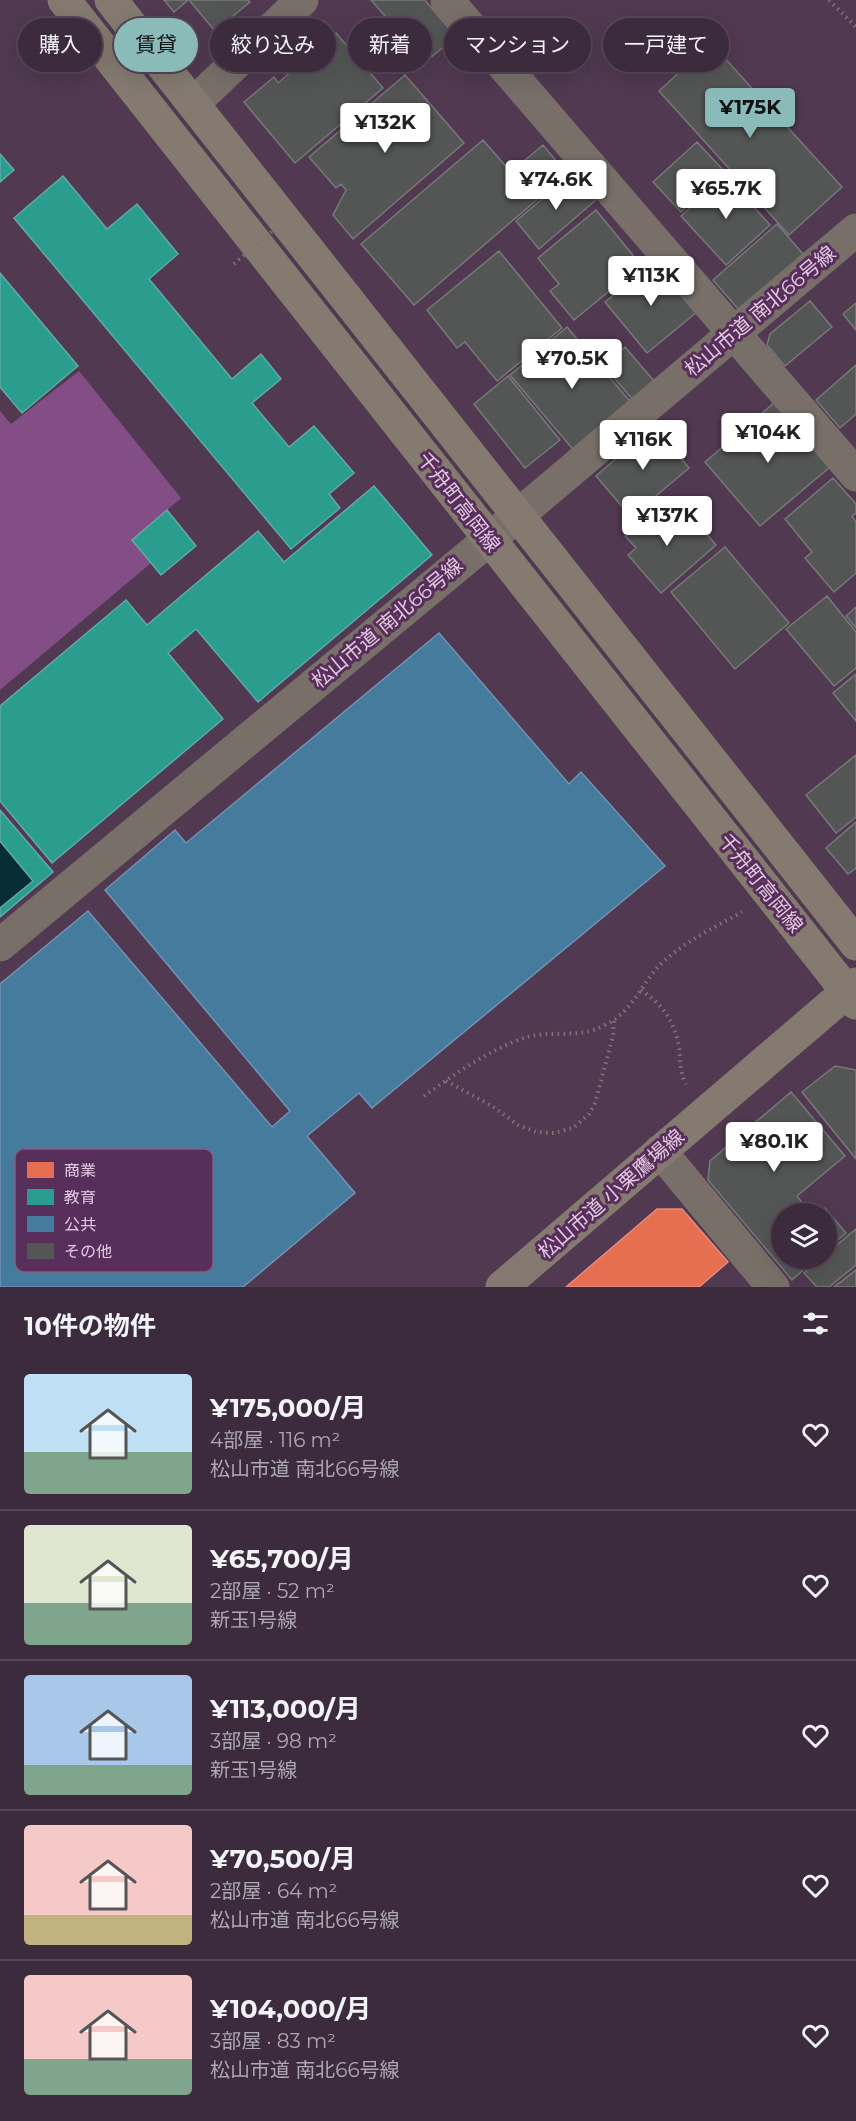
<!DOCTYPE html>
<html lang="ja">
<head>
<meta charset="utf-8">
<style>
  :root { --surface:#3c2b3d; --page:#473748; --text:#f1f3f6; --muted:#aca7b0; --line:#554757; --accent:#8bbbb9 }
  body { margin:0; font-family:Montserrat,"Noto Sans JP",sans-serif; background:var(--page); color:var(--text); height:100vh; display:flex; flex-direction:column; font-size:22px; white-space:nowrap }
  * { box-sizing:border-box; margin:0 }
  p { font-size:20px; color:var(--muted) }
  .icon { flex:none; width:33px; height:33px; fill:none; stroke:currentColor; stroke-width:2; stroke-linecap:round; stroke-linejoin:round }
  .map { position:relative; height:1287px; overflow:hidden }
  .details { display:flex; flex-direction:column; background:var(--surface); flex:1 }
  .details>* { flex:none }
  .banner { position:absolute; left:18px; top:18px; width:820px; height:54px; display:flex; gap:12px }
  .controls { position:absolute; left:771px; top:1203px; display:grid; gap:12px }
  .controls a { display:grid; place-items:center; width:66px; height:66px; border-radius:50%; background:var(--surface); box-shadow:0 6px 24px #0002,0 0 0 2px var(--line); font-size:30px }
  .price { position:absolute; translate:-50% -51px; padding:0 14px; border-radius:6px; background:#fff; color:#222; font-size:20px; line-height:39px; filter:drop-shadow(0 2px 3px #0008) }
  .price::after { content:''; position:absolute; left:50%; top:36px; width:18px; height:14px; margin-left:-9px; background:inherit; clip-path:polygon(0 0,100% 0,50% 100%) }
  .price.on { background:var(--accent); color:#111 }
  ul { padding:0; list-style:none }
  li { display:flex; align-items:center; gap:18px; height:150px; padding:0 24px }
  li+li { border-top:2px solid var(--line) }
  li span { display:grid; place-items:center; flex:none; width:168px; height:120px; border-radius:6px; color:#555 }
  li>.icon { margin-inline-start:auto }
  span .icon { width:72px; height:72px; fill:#fffc; stroke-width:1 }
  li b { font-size:26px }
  h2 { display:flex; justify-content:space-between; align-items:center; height:72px; padding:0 24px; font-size:26px }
  .tag { padding:0 21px; border-radius:27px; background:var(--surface); box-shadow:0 6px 24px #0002,0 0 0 2px var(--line); font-size:21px; line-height:54px }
  .tag.on { background:var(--accent); color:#111 }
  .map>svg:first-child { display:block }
  .green { fill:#834d86 }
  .water { fill:#072e35 }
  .shops { fill:#e76f51; stroke:#e68a7c; stroke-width:1.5 }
  .schools { fill:#2a9d8f; stroke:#61aaa8; stroke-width:1.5 }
  .public { fill:#457b9d; stroke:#7492b2; stroke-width:1.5 }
  .building { fill:#545555; stroke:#787879; stroke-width:1.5 }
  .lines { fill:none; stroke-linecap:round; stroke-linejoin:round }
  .path { stroke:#807577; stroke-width:4; stroke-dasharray:1.5 4.5; stroke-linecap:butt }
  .street { stroke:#786f69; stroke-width:33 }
  .secondary { stroke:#847a70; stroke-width:33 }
  .path-bridge { stroke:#807577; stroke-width:4; stroke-dasharray:1.5 4.5; stroke-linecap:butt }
  .labels { text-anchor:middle; stroke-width:6; stroke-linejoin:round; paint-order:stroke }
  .street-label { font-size:20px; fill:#e2c9e2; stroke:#582f5b }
  .key { fill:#582f5b; stroke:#815d84; stroke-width:1.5 }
  .key-label { font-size:16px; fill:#e2c9e2 }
</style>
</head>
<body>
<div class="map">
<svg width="856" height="1287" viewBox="0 0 856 1287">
  <rect width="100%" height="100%" fill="#503951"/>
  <!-- green -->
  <path class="green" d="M79 371 181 498 132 540 151 563 0 690V411L11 424Z"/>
  <!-- water -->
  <path class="water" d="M0 841 33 881 0 908Z"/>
  <!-- shops -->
  <path class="shops" d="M657 1209H682L728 1262 699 1287H566Z"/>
  <!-- schools -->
  <path class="schools" d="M0 154 14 170 0 182Z
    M63 176 107 229 137 204 178 254 149 279 232 379 261 354 281 379 252 403 289 447 314 426 354 473 329 494 340 508 291 549 14 218Z
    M0 273 78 366 22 413 0 387Z
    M374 486 432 555 258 702 196 629 168 653 223 719 52 863 0 801V706L126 600 147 625 258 531 284 562Z
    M167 510 196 546 161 575 132 540Z
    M0 810 53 872 0 917V908L33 881 0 841Z"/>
  <!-- public -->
  <path class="public" d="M439 633 569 784 581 772 665 866 372 1108 359 1093 307 1136 355 1193 243 1287H0V984L88 911 272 1127 290 1111 105 890 175 830 186 843Z"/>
  <!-- building -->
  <path class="building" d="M164 0H188L174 12Z
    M189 0H248L250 2 215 31Z
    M371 0H425L456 37 425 62Z
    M336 33 383 88 295 163 244 102 274 77 278 83Z
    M711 43 842 187 789 235 659 91Z
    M405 75 464 143 353 239 333 215 346 190 341 184 336 188 309 157Z
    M483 140 511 172 543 145 567 174 414 305 361 244Z
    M697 142 725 172 681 212 653 182Z
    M573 173 596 200 539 249 516 221Z
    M726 176 770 225 726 265 681 216Z
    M596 210 641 265 574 320 550 291 559 284 538 258Z
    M777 224 810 262 746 318 713 280Z
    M499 251 562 328 497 381 465 342 457 348 427 310Z
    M654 261 697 312 647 353 605 302Z
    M810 301 832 327 785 366 767 345 770 334Z
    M856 303V330L843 314Z
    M567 327 633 405 576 453 510 375Z
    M625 347 654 381 633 400 603 365Z
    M856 365V414L840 428 816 400Z
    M508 376 560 440 525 468 474 404Z
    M775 402 830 467 760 526 705 462Z
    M654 425 689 468 631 517 596 476Z
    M833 478 856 504V513L852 516 856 522V573L834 592 805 558 812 552 785 519Z
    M664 503 685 528 695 520 716 545 661 593 628 555 636 548 625 536Z
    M725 547 789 623 735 669 671 592Z
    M827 596 856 632V668L834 686 786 629Z
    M856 607V628L846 616Z
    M856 674V721L833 693Z
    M856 755V817L836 833 806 795Z
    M856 822V868L848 874 826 848Z
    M835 1066 856 1070V1159L802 1092Z
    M791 1092 845 1156 797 1196 811 1214H782V1258H817L792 1280 708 1180 710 1161Z
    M825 1208 846 1233 826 1250V1214H819Z
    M856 1229V1265L829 1287H817L804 1273 822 1258H826V1254Z
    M856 1270V1287H834Z"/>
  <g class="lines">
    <!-- path -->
    <path class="path" d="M829 0 856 27
      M641 990C662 1004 675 1022 679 1047 681 1061 679 1071 686 1084
      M446 1081 492 1106 518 1125 536 1132 554 1133 573 1128 589 1114 595 1103 613 1036 614 1018
      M424 1096C455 1074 490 1049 527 1037 552 1030 578 1039 603 1026 636 1010 640 983 664 961 688 940 715 927 742 912"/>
    <!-- street -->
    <path class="street" d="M447 0 856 475
      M194 103 302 0
      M0 945 516 517 856 230
      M660 1151 773 1287"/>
    <!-- secondary -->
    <path class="secondary" d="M64 0 856 1003
      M111 0 856 944
      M502 1287 856 984"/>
    <!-- path-bridge -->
    <path class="path-bridge" d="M234 264 297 210"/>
  </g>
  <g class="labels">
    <!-- street labels -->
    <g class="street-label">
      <text transform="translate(760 311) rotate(-40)" y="7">松山市道 南北66号線</text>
      <text transform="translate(459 502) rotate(52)" y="7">千舟町高岡線</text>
      <text transform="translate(387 623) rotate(-40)" y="7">松山市道 南北66号線</text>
      <text transform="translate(761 883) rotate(51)" y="7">千舟町高岡線</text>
      <text transform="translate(611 1194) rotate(-41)" y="7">松山市道 小栗鷹場線</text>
    </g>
  </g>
  <!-- legend -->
  <rect x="15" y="1149" width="198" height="123" rx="9" class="key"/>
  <rect x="27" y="1162" width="27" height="16" fill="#e76f51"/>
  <rect x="27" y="1189" width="27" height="16" fill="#2a9d8f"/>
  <rect x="27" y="1216" width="27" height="16" fill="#457b9d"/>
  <rect x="27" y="1243" width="27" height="16" fill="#545555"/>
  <g class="key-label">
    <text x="64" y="1176">商業</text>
    <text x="64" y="1203">教育</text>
    <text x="64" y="1230">公共</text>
    <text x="64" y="1257">その他</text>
  </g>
</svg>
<div class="controls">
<a><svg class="icon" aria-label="layers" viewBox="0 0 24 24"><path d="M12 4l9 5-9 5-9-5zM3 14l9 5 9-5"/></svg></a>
</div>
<b class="price on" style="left:750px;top:139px">¥175K</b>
<b class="price" style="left:385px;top:154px">¥132K</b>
<b class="price" style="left:556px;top:211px">¥74.6K</b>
<b class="price" style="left:726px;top:220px">¥65.7K</b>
<b class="price" style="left:651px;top:307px">¥113K</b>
<b class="price" style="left:572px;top:390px">¥70.5K</b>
<b class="price" style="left:768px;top:464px">¥104K</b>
<b class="price" style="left:643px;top:471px">¥116K</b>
<b class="price" style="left:667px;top:547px">¥137K</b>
<b class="price" style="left:774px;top:1173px">¥80.1K</b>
<div class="banner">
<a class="tag">購入</a>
<a class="tag on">賃貸</a>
<a class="tag">絞り込み</a>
<a class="tag">新着</a>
<a class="tag">マンション</a>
<a class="tag">一戸建て</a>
</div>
</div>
<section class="details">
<h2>10件の物件<svg class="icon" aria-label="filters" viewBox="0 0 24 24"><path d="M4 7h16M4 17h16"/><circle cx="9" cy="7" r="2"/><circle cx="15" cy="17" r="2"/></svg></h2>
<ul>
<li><span style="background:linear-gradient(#bfe0f5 65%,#7fa58c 0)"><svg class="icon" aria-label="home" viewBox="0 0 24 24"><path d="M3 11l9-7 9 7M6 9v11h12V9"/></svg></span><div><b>¥175,000/月</b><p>4部屋 · 116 m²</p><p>松山市道 南北66号線</p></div><svg class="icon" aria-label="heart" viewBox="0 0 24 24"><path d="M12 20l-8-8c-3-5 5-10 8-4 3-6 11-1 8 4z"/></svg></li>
<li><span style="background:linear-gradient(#dfe7d0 65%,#7fa58c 0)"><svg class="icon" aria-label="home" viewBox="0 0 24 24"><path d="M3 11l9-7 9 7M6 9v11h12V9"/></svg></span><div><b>¥65,700/月</b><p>2部屋 · 52 m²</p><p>新玉1号線</p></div><svg class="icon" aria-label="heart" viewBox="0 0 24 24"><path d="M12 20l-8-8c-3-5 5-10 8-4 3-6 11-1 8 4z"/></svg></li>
<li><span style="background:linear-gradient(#a9c7e8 75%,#7fa58c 0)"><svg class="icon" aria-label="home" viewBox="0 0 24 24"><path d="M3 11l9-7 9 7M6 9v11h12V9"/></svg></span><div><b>¥113,000/月</b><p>3部屋 · 98 m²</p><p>新玉1号線</p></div><svg class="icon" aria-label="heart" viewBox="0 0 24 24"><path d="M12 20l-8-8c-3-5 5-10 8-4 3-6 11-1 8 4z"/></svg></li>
<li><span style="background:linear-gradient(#f6c9c9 75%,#c2b280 0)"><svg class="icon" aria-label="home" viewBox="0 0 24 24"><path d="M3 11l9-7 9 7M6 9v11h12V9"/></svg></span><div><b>¥70,500/月</b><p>2部屋 · 64 m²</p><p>松山市道 南北66号線</p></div><svg class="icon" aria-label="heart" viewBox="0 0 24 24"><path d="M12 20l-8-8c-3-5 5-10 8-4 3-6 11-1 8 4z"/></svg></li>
<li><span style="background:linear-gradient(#f6c9c9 70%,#7fa58c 0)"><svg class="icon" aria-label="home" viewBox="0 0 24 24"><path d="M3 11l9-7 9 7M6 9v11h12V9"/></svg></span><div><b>¥104,000/月</b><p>3部屋 · 83 m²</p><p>松山市道 南北66号線</p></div><svg class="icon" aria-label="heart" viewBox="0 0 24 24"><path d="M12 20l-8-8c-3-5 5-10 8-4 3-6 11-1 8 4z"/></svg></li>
</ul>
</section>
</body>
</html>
